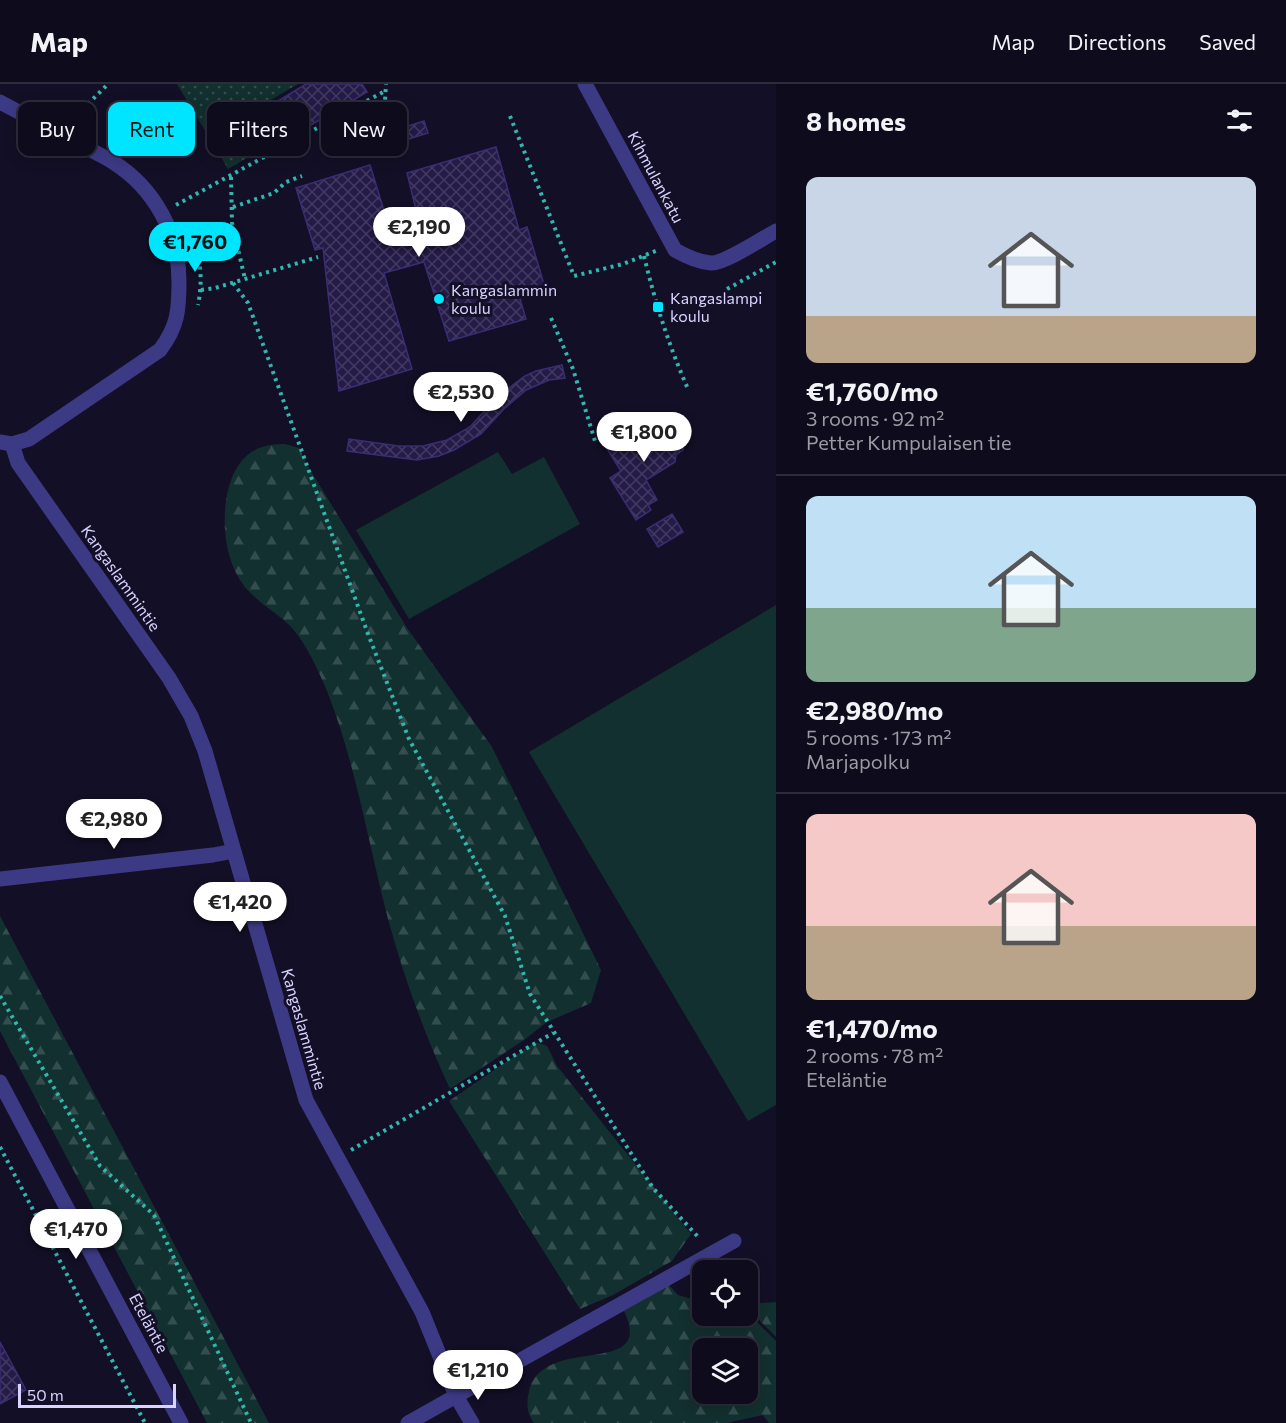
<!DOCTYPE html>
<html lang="en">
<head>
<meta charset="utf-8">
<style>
  :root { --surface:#0e0b1c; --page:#1c1929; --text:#f1f3f6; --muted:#9b9ba3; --line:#2e2b3b; --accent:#00e5ff }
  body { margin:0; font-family:Commissioner,sans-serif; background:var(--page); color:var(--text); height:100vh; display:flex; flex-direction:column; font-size:22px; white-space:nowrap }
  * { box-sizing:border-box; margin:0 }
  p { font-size:20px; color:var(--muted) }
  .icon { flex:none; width:33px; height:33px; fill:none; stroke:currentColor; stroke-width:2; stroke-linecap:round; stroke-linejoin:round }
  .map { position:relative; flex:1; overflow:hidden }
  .panel { display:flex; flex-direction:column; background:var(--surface); width:510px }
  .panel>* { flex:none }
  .top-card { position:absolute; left:18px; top:18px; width:570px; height:54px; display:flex; gap:12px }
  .controls { position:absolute; left:692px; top:1176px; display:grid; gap:12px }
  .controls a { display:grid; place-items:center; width:66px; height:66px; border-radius:12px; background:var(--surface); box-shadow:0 3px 15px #0003,0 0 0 2px var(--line); font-size:30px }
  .scale { position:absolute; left:18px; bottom:15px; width:158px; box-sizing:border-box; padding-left:6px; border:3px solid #d9d4ff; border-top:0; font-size:16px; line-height:21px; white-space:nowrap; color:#d9d4ff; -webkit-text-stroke:4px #130f26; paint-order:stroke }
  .price { position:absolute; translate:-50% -51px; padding:0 14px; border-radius:21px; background:#fff; color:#222; font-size:20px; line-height:39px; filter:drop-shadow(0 2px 3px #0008) }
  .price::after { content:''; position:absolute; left:50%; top:36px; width:18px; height:14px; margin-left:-9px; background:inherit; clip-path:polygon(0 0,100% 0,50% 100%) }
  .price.current { background:var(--accent); color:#111 }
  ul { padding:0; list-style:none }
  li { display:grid; align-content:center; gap:12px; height:318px; padding:0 30px }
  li+li { border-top:2px solid var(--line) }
  li span { display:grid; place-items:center; height:186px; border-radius:12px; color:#555 }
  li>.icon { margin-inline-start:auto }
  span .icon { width:108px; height:108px; fill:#fffc; stroke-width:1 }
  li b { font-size:26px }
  h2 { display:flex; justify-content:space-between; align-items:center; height:72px; padding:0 30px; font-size:26px }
  .tag { padding:0 21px; border-radius:12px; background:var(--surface); box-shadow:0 3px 15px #0003,0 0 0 2px var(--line); font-size:21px; line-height:54px }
  .tag.current { background:var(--accent); color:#111 }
  header { display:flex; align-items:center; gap:36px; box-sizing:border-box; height:84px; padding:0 30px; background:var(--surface); border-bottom:2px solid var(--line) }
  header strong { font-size:28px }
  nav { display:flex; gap:33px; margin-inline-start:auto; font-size:21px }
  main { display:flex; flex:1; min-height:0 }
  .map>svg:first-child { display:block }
  .green { fill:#12302f }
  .forest { fill:url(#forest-firs); fill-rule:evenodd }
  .park { fill:url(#park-dots) }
  .building { fill:url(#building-cross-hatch); stroke:#3b2d73; stroke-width:1.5 }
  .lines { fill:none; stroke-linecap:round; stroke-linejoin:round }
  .path { stroke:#2fb8b0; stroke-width:4; stroke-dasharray:3 4.5; stroke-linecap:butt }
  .minor { stroke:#3d3a85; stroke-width:15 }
  .poi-dot { fill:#00e5ff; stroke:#130f26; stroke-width:2 }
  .labels { text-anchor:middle; stroke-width:6; stroke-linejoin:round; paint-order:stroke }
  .street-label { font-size:16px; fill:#d9d4ff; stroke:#130f26 }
  .poi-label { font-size:16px; fill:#d9d4ff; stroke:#130f26; text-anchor:start }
</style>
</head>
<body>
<header>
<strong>Map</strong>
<nav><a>Map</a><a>Directions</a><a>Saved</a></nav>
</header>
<main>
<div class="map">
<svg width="776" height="1339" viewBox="0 0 776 1339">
  <defs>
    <pattern id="forest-firs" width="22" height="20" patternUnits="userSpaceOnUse" patternTransform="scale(1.5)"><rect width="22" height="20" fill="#12302f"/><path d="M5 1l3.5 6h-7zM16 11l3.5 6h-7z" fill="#344d4e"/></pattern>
    <pattern id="park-dots" width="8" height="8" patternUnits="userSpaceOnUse" patternTransform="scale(1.5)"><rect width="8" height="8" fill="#12302f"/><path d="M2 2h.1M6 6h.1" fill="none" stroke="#344d4e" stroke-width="1.8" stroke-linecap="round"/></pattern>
    <pattern id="building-cross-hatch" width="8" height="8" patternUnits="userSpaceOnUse" patternTransform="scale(1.5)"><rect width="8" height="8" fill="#241b47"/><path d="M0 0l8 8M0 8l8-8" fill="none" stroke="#433b63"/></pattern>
  </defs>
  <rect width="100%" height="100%" fill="#130f26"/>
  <!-- green -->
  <path class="green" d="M498 368 512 390 544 373 580 440 409 535 356 446Z
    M776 521V1021L748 1037 529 668Z"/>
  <!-- forest -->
  <path class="forest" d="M285 360 299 364 309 384 407 544 492 663 601 886 591 919 547 938 524 956 450 1005C424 949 404 894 388 835 368 758 356 681 327 607 318 586 307 561 292 544 281 532 268 525 257 515 239 501 229 478 226 456 222 428 226 381 255 366 264 361 275 360 285 360Z
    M0 832 269 1339H207L0 947Z
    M535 958 547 962 557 982 691 1150 672 1177 613 1211 580 1225 449 1017Z
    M669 1201 678 1211 702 1218V1232H747V1225L758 1239 776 1257V1339H769L763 1331 727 1339H534C527 1330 526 1319 529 1308 542 1248 657 1296 624 1227ZM702 1264H747V1310H702Z
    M776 1218V1253L760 1237 748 1220Z"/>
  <!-- park -->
  <path class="park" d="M177 0H298L252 27 271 60 228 85Z"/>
  <!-- building -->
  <path class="building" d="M306 0H362L367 8 282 58 263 26Z
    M424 37 428 49 396 59 392 47Z
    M496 63 519 146 527 143 546 207 520 215 526 235 449 257 424 178 384 189 412 285 339 307 323 164 315 166 296 104 370 81 389 143 418 134 407 89Z
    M562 281 565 294 549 296 526 306 504 325 481 350 454 366 439 372 417 376 347 367 349 355 399 362H423L447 356 470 343 498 312 525 292 536 287Z
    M670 332 684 354 683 366 676 371 675 378 646 396 657 416 648 421 651 426 636 436 610 394 621 387 606 363 622 354 624 357 631 354 632 356 659 340 658 338Z
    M672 430 683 448 658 463 647 445Z
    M0 1258 26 1306 0 1320Z"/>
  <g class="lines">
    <!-- path -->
    <path class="path" d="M355 24 381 67
      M510 32 574 192 623 180 658 166
      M72 36 108 0
      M382 68 386 0
      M231 93 232 139 245 195
      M176 121 385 7
      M233 123 274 109 286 98 302 92
      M194 161C202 178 202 202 198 221
      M644 172C655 218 669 262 688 305
      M233 199 248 219 368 550 409 655 505 832 530 910 653 1104 700 1155
      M727 205 776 178
      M201 206 215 204 318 173
      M551 234 573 285 595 357
      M0 912 100 1082 154 1131 251 1339
      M0 1063 145 1339
      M351 1066 553 949"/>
    <!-- minor -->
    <path class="minor" d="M585 0 675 166C687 173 698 178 711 179 724 180 763 154 776 147
      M0 18C24 31 49 44 73 57 86 64 100 70 113 78 154 104 179 149 179 197 179 226 178 242 160 266L29 355 12 360
      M0 358 12 360 18 379 169 594 191 632 205 667 306 1016 422 1228 456 1312 408 1339
      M0 795 213 771 234 767
      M0 998 181 1339
      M472 1339 456 1312 734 1157"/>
  </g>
  <!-- markers -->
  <g class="poi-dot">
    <circle cx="439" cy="215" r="6"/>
    <rect x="652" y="217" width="12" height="12" rx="3"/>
  </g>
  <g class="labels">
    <!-- street labels -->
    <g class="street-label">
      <text transform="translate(656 93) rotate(62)" y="6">Kihmulankatu</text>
      <text transform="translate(121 494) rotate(55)" y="6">Kangaslammintie</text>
      <text transform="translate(304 945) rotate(74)" y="6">Kangaslammintie</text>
      <text transform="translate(149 1239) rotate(62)" y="6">Eteläntie</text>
    </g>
    <!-- poi labels -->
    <g class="poi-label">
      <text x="451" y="212">Kangaslammin<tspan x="451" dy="18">koulu</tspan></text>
      <text x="670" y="220">Kangaslampi<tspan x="670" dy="18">koulu</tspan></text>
    </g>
  </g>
</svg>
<div class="controls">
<a><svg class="icon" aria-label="locate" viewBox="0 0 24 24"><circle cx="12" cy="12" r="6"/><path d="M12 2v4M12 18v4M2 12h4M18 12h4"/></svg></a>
<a><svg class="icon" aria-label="layers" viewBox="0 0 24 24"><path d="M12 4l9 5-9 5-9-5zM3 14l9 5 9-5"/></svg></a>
</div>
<div class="scale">50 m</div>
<b class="price" style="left:419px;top:174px">€2,190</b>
<b class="price current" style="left:195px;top:189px">€1,760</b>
<b class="price" style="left:461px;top:339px">€2,530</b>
<b class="price" style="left:644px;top:379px">€1,800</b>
<b class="price" style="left:114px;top:766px">€2,980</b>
<b class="price" style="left:240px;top:849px">€1,420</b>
<b class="price" style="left:76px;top:1176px">€1,470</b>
<b class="price" style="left:478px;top:1317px">€1,210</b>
<div class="top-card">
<a class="tag">Buy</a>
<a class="tag current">Rent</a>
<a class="tag">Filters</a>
<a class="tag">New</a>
</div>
</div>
<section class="panel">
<h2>8 homes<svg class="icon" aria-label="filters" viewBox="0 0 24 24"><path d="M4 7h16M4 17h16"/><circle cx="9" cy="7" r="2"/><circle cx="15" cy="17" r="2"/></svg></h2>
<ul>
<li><span style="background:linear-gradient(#c9d6e8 75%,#b9a48a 0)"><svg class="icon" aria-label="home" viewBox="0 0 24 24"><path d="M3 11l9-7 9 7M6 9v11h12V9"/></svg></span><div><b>€1,760/mo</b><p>3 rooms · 92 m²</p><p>Petter Kumpulaisen tie</p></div></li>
<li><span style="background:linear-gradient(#bfe0f5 60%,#7fa58c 0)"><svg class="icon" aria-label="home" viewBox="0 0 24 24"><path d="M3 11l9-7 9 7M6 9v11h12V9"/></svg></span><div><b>€2,980/mo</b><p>5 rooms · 173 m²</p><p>Marjapolku</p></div></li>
<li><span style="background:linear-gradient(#f6c9c9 60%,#b9a48a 0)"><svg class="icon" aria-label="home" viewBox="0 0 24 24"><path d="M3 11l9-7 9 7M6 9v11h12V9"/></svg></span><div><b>€1,470/mo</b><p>2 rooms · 78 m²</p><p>Eteläntie</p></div></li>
</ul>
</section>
</main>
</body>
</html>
